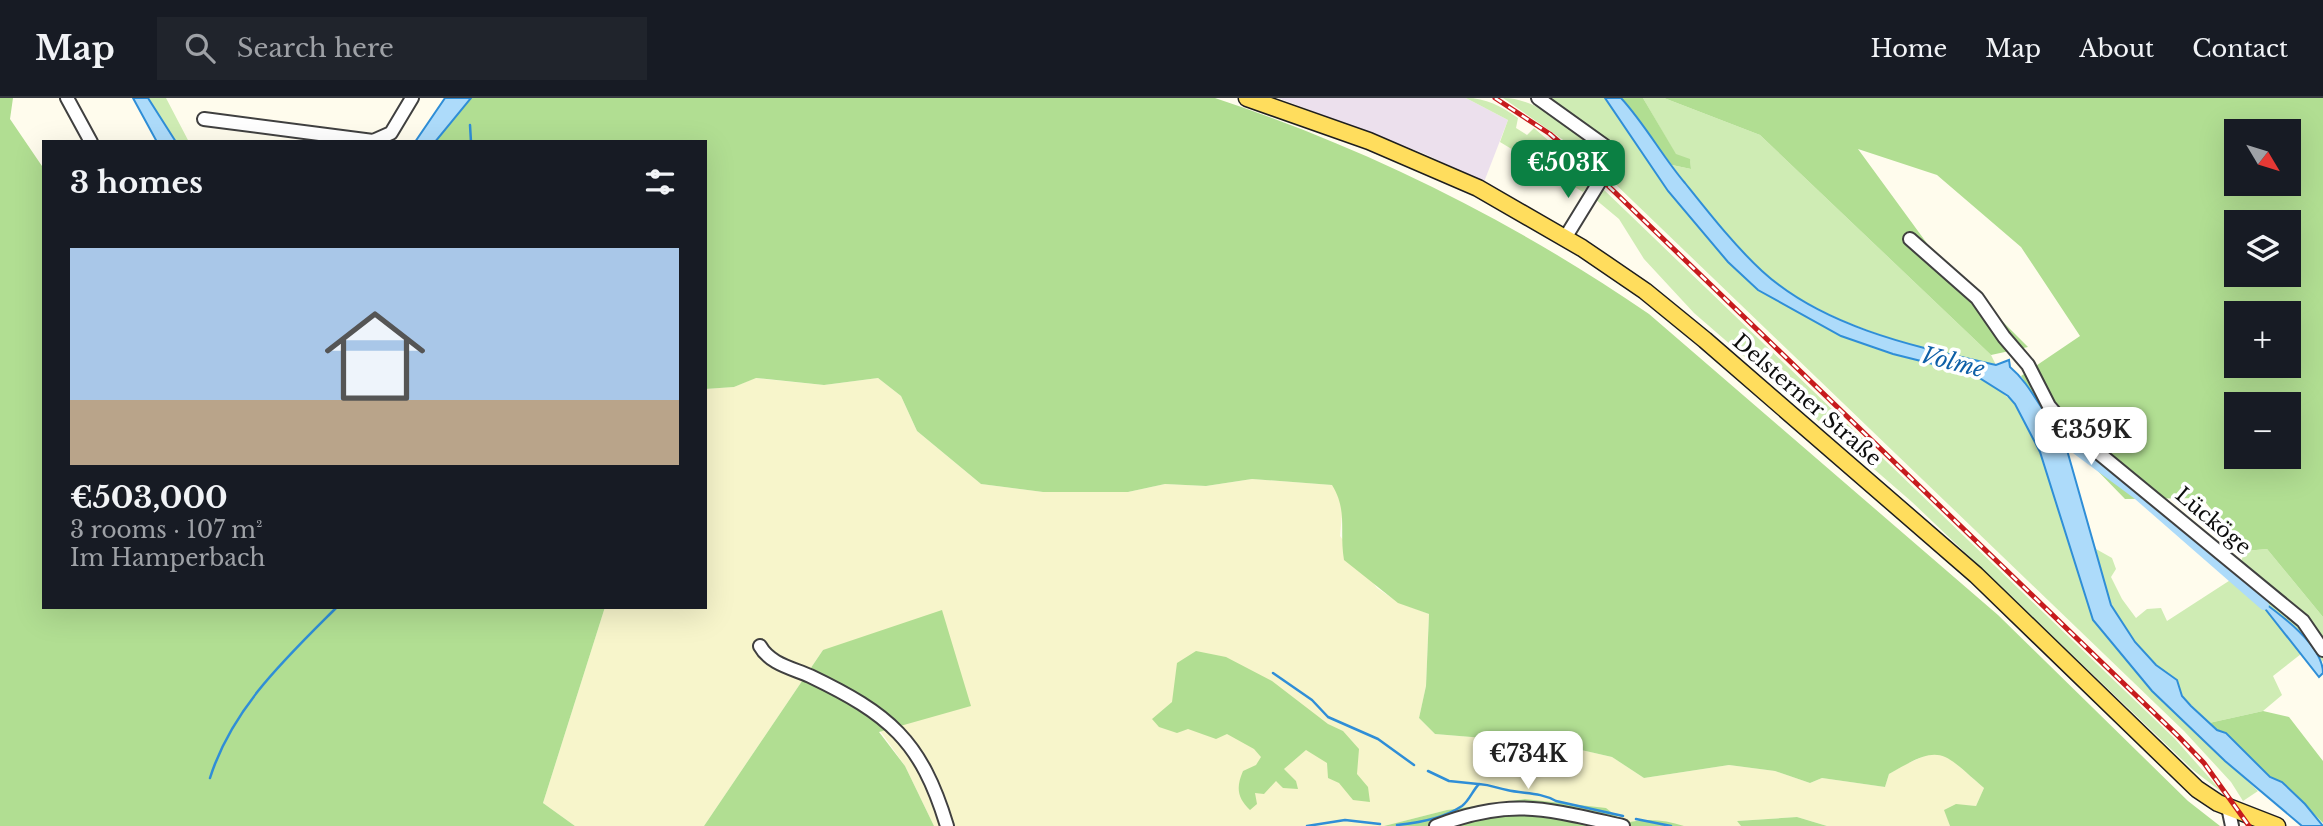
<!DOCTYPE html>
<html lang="en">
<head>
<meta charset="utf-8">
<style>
  :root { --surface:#171b24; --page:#20242c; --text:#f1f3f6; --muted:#9ea1a6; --line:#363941; --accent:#0b8043 }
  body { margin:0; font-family:"Libre Baskerville",serif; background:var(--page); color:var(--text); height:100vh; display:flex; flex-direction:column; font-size:26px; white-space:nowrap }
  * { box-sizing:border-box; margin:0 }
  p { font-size:23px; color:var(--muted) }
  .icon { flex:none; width:38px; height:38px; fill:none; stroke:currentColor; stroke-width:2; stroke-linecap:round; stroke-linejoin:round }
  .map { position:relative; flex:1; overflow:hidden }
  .side { position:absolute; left:42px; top:42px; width:665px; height:469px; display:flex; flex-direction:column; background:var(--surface); border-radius:0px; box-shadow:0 7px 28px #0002 }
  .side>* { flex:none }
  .needle { width:46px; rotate:128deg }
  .tools { position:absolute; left:2224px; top:21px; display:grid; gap:14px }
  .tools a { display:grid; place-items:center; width:77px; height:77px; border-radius:0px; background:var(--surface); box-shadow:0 7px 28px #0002; font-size:35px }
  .price { position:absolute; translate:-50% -60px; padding:0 16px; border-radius:14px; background:#fff; color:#222; font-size:23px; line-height:46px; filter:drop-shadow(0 2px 4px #0008) }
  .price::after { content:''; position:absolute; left:50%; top:42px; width:21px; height:16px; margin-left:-10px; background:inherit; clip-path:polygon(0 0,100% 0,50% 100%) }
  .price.on { background:var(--accent); color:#fff }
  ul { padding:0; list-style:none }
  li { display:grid; align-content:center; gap:14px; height:371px; padding:0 28px }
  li+li { border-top:2px solid var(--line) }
  li span { display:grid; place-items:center; height:217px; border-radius:0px; color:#555 }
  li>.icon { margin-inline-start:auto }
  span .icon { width:126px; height:126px; fill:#fffc; stroke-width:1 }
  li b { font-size:30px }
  h2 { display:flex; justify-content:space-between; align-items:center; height:84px; padding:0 28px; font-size:30px }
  header { display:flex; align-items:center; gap:42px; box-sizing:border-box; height:98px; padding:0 35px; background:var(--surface); border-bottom:2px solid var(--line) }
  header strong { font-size:33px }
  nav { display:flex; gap:38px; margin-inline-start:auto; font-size:24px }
  .search { width:490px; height:63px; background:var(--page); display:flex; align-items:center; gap:18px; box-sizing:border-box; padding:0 24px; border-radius:0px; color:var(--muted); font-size:26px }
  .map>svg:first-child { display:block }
  .industrial { fill:#ece0ed }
  .farmland { fill:#f7f5cb }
  .green { fill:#cfecb4 }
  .forest { fill:#b1de92; fill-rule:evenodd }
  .water { fill:#addbfa; stroke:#2f8ed7; stroke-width:2 }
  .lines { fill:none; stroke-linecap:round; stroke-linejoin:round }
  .stream { stroke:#2f8ed7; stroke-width:2.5 }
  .canal { stroke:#addbfa; stroke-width:10 }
  .minor-casing { stroke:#404040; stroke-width:16 }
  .major-casing { stroke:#1e1e1e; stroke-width:19 }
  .minor { stroke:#fff; stroke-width:12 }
  .major { stroke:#ffdd5d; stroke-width:16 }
  .rail-casing { stroke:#c71b1d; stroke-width:5 }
  .rail { stroke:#fff; stroke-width:2.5; stroke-dasharray:8; stroke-linecap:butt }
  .labels { text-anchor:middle; stroke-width:7; stroke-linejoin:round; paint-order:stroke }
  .street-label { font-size:21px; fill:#0d0d0d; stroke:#fff }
  .water-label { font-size:23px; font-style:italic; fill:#0e5fa7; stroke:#fff }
</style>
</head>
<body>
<header>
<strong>Map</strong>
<div class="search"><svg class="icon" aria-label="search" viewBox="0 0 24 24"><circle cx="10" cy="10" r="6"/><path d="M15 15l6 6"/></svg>Search here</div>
<nav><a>Home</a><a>Map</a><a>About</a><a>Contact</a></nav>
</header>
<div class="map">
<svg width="2323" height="728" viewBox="0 0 2323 728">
  <rect width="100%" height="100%" fill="#fffced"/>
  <!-- industrial -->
  <path class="industrial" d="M1278 0H1466L1508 22 1484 84 1425 56Z"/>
  <!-- farmland -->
  <path class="farmland" d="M755 280 824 287 878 280 901 298 917 333 981 386 1043 394H1128L1165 386 1206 388 1252 381 1333 387 1343 405 1340 438 1377 490 1398 504 1429 516 1426 588 1419 620 1435 636 1555 646 1612 659 1644 680 1729 667 1775 673 1810 685 1822 680 1885 689 1889 676 1906 666 1929 656H1945L1984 690 1976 708 1956 707 1945 712 1950 728H1827L1797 719 1737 723 1741 728H1672L1625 725 1561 707 1525 701 1447 712 1384 728H934L905 668 823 552 704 728H575L543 705 605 509H705V291L734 289Z"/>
  <!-- green -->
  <path class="green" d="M148 0H166L189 44H176Z
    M1466 0C1486 0 1501 8 1518 20L1516 30 1527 37 1534 30 1594 82 1583 94 1500 44 1508 22Z
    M1503 0C1540 0 1575 35 1603 57L1602 69Z
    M1547 0H1605L1668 93 1741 175 1935 268 1973 276 1990 284 2015 306 2040 354 2093 522 2152 593 2258 693 2243 703 2231 684 2184 633 1608 79 1617 72 1618 59 1613 46Z
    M1643 0H1664L1760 37 1991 257 1996 267C1921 250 1841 232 1778 186 1737 156 1701 109 1672 67L1691 71 1690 62 1676 57Z
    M1601 89 2175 641 2223 695 2193 672 1912 404 1694 215 1644 161 1619 121 1595 101Z
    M2096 451 2112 460 2116 471 2111 479 2122 501 2136 520 2147 511 2161 510 2167 523 2235 479 2245 453 2267 451 2323 519V564L2295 529 2262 507 2301 556 2273 578 2282 597 2263 613 2209 625 2182 598 2177 582 2156 567 2126 533 2107 498Z"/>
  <!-- forest -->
  <path class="forest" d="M0 0H13L10 21 44 71V509H605L543 705 575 728H0Z
    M471 0H1215C1369 51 1515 124 1649 216L1998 517 2188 703 2220 728H1950L1944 712 1956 706 1976 708 1984 690C1941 653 1942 645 1889 676L1885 689 1822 680 1810 685 1775 673 1729 667 1644 680 1612 659 1555 646 1435 636 1419 620 1426 588 1429 516 1398 505 1344 462C1339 432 1348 413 1332 387L1252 381 1206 388 1165 386 1128 394H1043L981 386 917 333 901 298 878 280 824 287 756 280 734 289 705 291V44H435Z
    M1620 0H1643L1676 56 1690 61 1691 71 1672 67Z
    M1664 0H2323V519L2267 451 2245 453 2202 400 2125 401 2052 326 2021 278 2080 238 2021 149 1937 77 1858 51 1934 155 2028 249 1991 257 1760 37ZM2236 33H2289V86H2236ZM2236 124H2289V177H2236ZM2236 215H2289V268H2236ZM2236 306H2289V359H2236Z
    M942 512 971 608 879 634 905 668 934 728H704L823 552Z
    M1196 553 1226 559 1272 583 1328 626 1343 633 1359 651 1357 676 1368 689 1370 704 1353 702 1339 685 1328 680 1327 665 1306 652 1284 671 1296 683 1298 691 1283 690 1276 683 1264 696 1255 695 1257 706 1250 712C1237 700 1236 689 1243 673L1256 667 1261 659 1254 651 1227 636 1216 641 1188 631 1177 635 1159 629 1152 621 1172 604 1177 565Z
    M2263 613 2289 619 2323 663V725L2282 684 2270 679 2209 625Z
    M1525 701 1606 710 1625 725C1646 720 1663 721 1684 728H1384L1447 712Z
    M1797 719 1827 728H1741L1737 723Z"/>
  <!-- water -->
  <path class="water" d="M133 0H148L176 44H157Z
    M445 0H471L435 44H415Z
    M1605 0H1621C1645 26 1662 58 1685 85 1709 115 1734 147 1762 173 1824 230 1917 249 1996 267L2009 262 2010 269C2034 289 2043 321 2068 341L2065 345 2111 507 2135 544 2156 567 2177 582 2182 598 2191 608 2217 632 2226 635 2270 679 2282 684 2305 706 2323 728H2302L2225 663 2152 593 2093 522 2040 354 2015 306 2008 298 1973 276 1893 256 1841 238 1758 192 1728 164 1668 93Z
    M2255 498C2277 514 2323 546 2323 575L2319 579Z"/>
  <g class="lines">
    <!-- stream -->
    <path class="stream" d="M470 27 471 44
      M1273 575 1312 602 1328 619 1378 641 1414 667
      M1428 673 1449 683 1478 686
      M210 680C232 610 286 560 337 509
      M1636 721 1671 728
      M1397 727C1418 725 1444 720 1462 708 1469 703 1473 692 1479 686 1492 687 1496 690 1507 692 1524 696 1540 694 1556 703L1623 718
      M1307 728 1345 722 1380 726"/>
    <!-- canal -->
    <path class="canal" d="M2057 337 2138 397 2264 507"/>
    <defs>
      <path id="minor" d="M67 0 91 44
        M1538 0 1605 48 1610 59 1608 70 1565 140
        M204 21 373 43 391 35 412 0
        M1910 141 1977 200 2004 239 2028 267 2049 308 2067 329 2303 523 2323 552
        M760 548C770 566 792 570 810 578 889 616 921 642 947 728
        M2228 709 2232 728
        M1436 728C1511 699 1547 711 1623 728"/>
      <path id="major" d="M1247 0 1369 43 1478 90 1582 150 1645 193 1705 242 1976 477 2197 691 2218 705 2277 728"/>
    </defs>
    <!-- minor casing -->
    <use href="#minor" class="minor-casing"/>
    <!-- major casing -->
    <use href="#major" class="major-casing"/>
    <!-- minor -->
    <use href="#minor" class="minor"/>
    <!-- major -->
    <use href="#major" class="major"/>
    <defs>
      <path id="rail" d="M1495 0 1550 36 1597 77 2178 638 2204 665 2249 728"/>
    </defs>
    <!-- rail casing -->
    <use href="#rail" class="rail-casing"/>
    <!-- rail -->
    <use href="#rail" class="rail"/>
  </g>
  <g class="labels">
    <!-- street labels -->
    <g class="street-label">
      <text transform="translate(1807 302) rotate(41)" y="7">Delsterner Straße</text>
      <text transform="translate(2213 423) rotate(40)" y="7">Lücköge</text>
    </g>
    <!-- water labels -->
    <g class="water-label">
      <text transform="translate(1953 264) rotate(14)" y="8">Volme</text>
    </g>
  </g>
</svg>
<div class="tools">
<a><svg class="needle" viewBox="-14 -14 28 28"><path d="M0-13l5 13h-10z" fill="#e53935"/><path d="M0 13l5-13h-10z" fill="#9ea1a6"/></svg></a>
<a><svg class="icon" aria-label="layers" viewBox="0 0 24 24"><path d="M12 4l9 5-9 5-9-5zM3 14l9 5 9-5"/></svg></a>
<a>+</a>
<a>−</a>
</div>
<b class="price on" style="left:1568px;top:102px">€503K</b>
<b class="price" style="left:2091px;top:369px">€359K</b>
<b class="price" style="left:1528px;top:693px">€734K</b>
<section class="side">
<h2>3 homes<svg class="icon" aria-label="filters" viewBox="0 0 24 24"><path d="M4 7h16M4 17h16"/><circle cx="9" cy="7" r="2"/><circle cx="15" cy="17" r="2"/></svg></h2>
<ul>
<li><span style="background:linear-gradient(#a9c7e8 70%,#b9a48a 0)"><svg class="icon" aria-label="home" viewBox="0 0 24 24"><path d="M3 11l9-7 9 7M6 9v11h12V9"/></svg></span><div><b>€503,000</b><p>3 rooms · 107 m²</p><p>Im Hamperbach</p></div></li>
</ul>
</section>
</div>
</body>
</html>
